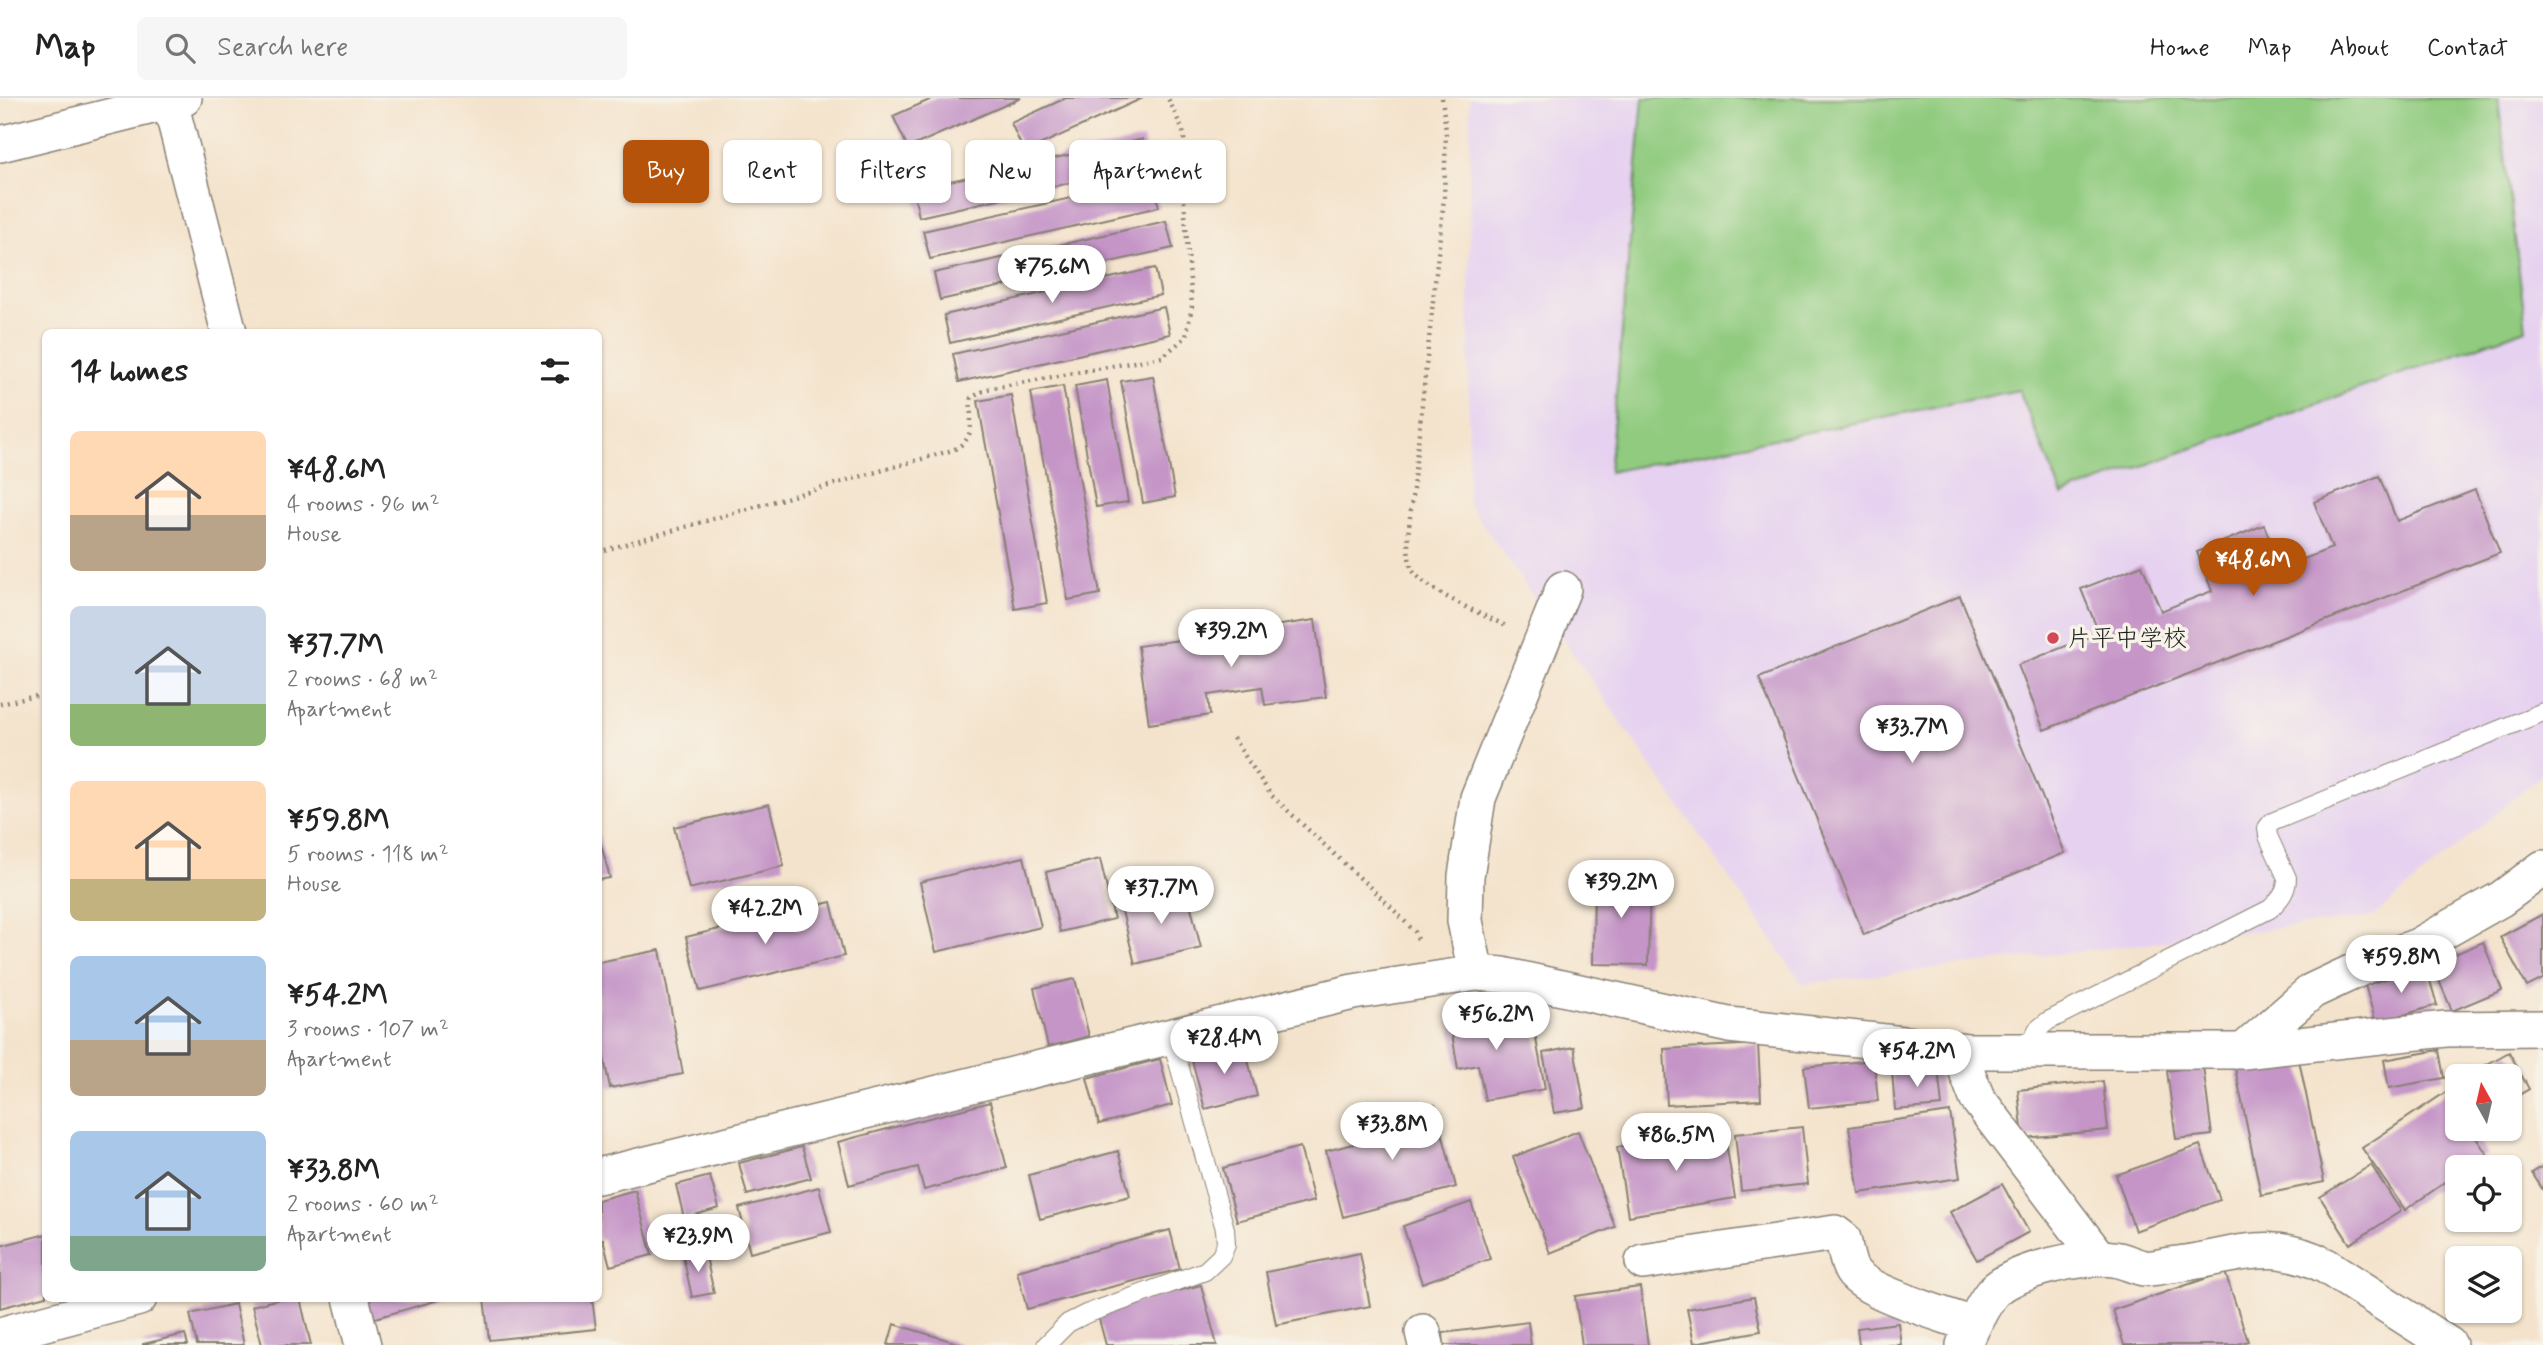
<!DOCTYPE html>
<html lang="en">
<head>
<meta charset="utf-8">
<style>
  :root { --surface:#fff; --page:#f6f6f6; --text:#222; --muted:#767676; --line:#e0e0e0; --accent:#b45309 }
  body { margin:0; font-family:Mynerve,"Klee One",sans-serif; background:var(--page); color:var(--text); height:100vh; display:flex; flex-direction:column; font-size:26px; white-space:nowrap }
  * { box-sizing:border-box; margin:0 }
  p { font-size:23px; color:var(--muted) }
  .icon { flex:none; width:38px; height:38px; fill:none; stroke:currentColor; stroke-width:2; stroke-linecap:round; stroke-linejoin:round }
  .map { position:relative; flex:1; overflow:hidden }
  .details { position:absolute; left:42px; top:231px; width:560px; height:973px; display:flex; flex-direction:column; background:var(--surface); border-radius:10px; box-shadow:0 2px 5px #0004 }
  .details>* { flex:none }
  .guide { position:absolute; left:623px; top:42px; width:665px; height:63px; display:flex; gap:14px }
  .needle { width:46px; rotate:352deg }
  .buttons { position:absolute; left:2445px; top:966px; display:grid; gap:14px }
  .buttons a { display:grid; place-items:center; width:77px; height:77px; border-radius:10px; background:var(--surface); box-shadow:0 2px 5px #0004; font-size:35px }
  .price { position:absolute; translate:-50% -60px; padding:0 16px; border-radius:24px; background:#fff; color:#222; font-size:23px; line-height:46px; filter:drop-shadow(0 2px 4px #0008) }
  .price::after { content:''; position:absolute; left:50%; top:42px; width:21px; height:16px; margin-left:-10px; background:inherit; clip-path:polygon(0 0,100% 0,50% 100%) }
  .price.selected { background:var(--accent); color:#fff }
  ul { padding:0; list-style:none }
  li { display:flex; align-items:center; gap:21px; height:175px; padding:0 28px }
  li span { display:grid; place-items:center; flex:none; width:196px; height:140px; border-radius:10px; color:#555 }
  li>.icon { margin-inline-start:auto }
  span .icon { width:84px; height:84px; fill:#fffc; stroke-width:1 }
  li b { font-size:30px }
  h2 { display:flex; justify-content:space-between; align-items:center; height:84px; padding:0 28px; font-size:30px }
  .chip { padding:0 24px; border-radius:10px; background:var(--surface); box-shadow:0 2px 5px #0004; font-size:24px; line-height:63px }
  .chip.selected { background:var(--accent); color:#fff }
  header { display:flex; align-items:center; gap:42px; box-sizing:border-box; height:98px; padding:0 35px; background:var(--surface); border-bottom:2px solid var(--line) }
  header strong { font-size:33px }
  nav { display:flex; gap:38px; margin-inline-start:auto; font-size:24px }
  .search { width:490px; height:63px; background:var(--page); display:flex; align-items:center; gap:18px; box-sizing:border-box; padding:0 24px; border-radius:10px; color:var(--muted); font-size:26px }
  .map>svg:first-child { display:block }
  .built { fill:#e6d2f0 }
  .green { fill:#90cb7f; stroke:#56744e; stroke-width:2 }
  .building { fill:#c595c7 }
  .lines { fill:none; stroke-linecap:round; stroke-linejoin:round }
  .lane-casing { stroke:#888074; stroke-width:20 }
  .street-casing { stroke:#888074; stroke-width:38 }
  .path { stroke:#888074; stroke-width:4.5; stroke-dasharray:2 5; stroke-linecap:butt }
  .lane { stroke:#fff; stroke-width:18 }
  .street { stroke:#fff; stroke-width:35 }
  .poi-dot { fill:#d1495b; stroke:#f7f3e8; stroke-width:2.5 }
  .labels { text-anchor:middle; stroke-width:7; stroke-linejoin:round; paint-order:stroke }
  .poi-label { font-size:24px; fill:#1c1c1c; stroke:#f7f3e8; text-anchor:start }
</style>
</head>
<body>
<header>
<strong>Map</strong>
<div class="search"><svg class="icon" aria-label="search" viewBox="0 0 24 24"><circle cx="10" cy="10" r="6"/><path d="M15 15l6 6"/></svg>Search here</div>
<nav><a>Home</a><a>Map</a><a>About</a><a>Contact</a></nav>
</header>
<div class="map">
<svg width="2543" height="1247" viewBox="0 0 2543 1247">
  <rect width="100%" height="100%" fill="#f7f3e8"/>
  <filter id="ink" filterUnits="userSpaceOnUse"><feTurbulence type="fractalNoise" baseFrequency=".0143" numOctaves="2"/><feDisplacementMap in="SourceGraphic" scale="14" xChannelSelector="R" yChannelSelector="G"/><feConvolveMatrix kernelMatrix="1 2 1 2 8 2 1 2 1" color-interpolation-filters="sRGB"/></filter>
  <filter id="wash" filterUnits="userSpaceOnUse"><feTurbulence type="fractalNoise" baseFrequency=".00686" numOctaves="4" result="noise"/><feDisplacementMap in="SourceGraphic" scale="28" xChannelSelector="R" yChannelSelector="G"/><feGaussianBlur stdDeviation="1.57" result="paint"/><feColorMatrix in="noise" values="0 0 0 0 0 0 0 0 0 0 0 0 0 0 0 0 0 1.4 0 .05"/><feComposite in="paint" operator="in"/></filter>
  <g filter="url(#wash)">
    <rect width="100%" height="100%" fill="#f4e3cc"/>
    <!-- built -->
    <path class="built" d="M1470 0H2543V676L2373 819 1803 886 1468 405Z"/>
    <!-- green -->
    <path class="green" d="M1643 0H2498L2526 231 2062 397 2019 292 1609 374Z"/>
    <g id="blocks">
      <!-- building -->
      <path class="building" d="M934 0H1021L908 50 893 18Z
        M1066 0H1143L1024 54 1011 25Z
        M1143 41 1149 67 919 119 913 91Z
        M1152 82 1159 109 930 161 923 133Z
        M1166 123 1173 150 940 202 934 175Z
        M1155 170 1161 197 950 245 944 217Z
        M1164 209 1170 236 959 284 953 256Z
        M1153 278 1175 399 1143 405 1121 283Z
        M1107 282 1128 404 1096 409 1075 288Z
        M1063 288 1100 496 1068 502 1031 294Z
        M1011 297 1047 505 1015 511 978 303Z
        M2379 378 2397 423 2475 392 2500 455 2044 632 2018 567 2099 535 2081 491 2142 467 2161 513 2212 493 2197 454 2264 427 2281 470 2332 450 2314 404Z
        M1960 498 2065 755 1864 837 1759 580Z
        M1315 522 1326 599 1265 607 1262 589 1208 597 1210 617 1149 626 1138 548Z
        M769 706 784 768 689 791 674 729Z
        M598 735 610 780 598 782Z
        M1024 759 1041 829 936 854 920 784Z
        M1100 761 1114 821 1060 834 1046 774Z
        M1594 778 1650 779 1648 867 1593 866Z
        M1186 789 1201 850 1135 866 1120 805Z
        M831 804 844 858 700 893 686 839Z
        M2543 816V881L2527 889 2500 839Z
        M2483 844 2502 892 2452 913 2432 866Z
        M660 852 683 976 610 990 598 931V864Z
        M2426 869 2437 907 2376 925 2365 887Z
        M1075 881 1089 938 1048 949 1034 890Z
        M1495 904 1501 936 1534 930 1545 991 1485 1002 1478 967 1458 971 1448 912Z
        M1244 946 1257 998 1205 1011 1191 959Z
        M1758 946 1761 1002 1667 1007 1664 951Z
        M1574 949 1585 1010 1554 1015 1543 955Z
        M2439 952 2444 980 2389 990 2384 962Z
        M2509 954 2529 991 2510 1002V978H2466Z
        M2298 957 2324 1084 2261 1097 2235 970Z
        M1160 961 1172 1007 1099 1026 1087 980Z
        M1874 962 1878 1003 1809 1010 1804 969Z
        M2203 968 2212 1037 2176 1041 2167 973Z
        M1938 969 1942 1008 1895 1012 1892 973Z
        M2103 983 2108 1032 2023 1040 2018 992Z
        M2446 994 2457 1011V1031H2470L2487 1056 2467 1069H2457V1076L2405 1112 2362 1050Z
        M990 1004 1007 1070 924 1092 918 1069 849 1087 838 1044Z
        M1435 1007 1456 1089 1343 1119 1326 1053 1361 1044 1357 1027Z
        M1950 1014 1960 1080 1859 1095 1849 1029Z
        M1802 1029 1808 1086 1741 1093 1735 1036Z
        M1724 1032 1735 1100 1628 1118 1617 1049Z
        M1578 1033 1615 1129 1550 1155 1513 1059Z
        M2200 1047 2220 1102 2135 1133 2116 1077Z
        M802 1049 811 1080 747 1097 739 1065Z
        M1300 1049 1314 1103 1237 1123 1223 1070Z
        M1118 1053 1130 1098 1040 1121 1029 1077Z
        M2371 1067 2401 1113 2350 1146 2320 1099Z
        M2543 1068V1092L2532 1075Z
        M710 1078 719 1110 684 1120 676 1087Z
        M2002 1086 2029 1134 1977 1162 1950 1114Z
        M819 1089 831 1134 750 1155 739 1110Z
        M635 1092 652 1157 610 1168 603 1141 598 1142V1102Z
        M1471 1104 1490 1161 1422 1185 1403 1128Z
        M1170 1132 1180 1171 1027 1211 1017 1173Z
        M46 1136V1198L0 1210V1148Z
        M705 1154 714 1195 692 1199 683 1158Z
        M1360 1155 1370 1208 1276 1227 1266 1174Z
        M2225 1174 2248 1243 2235 1247H2124L2113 1212Z
        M1201 1187 1217 1247H1106L1097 1214Z
        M1640 1189 1648 1247H1582L1575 1198Z
        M1754 1199 1761 1233 1694 1245 1687 1211Z
        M283 1200H300L311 1247H262L252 1208Z
        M358 1200H442V1201L365 1223Z
        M484 1200H592L596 1231 489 1242Z
        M235 1206 244 1247H197L190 1216Z
        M1528 1224 1531 1247H1444L1443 1235Z
        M1898 1225 1901 1247H1859L1857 1230Z
        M894 1226 961 1246V1247H888Z
        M185 1236 188 1247H143V1246Z"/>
    </g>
  </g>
  <g filter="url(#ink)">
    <use href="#blocks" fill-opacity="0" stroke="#888074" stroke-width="2"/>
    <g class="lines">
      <defs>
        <path id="lane" d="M2029 953 2037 932 2048 923 2270 811C2279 802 2287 794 2287 780L2268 738 2267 730 2272 724 2543 614
          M1046 1247 1068 1225 1086 1216 1205 1173 1221 1158 1226 1146 1225 1131 1171 939"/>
        <path id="street" d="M169 0 229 234
          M0 46 184 0
          M1476 875 1465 823 1466 778 1478 700 1563 491
          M1967 953V974L1977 1000 2099 1160
          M2243 953 2312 893 2374 864 2418 848 2501 801 2543 770
          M598 1078 1353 894 1476 875 1503 877 1729 927 1967 953H2243L2446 931 2543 930
          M1643 1164 1835 1135 1843 1141C1846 1152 1846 1163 1852 1173 1866 1195 1946 1217 1973 1227
          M351 1200 363 1247
          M1423 1234 1426 1247
          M0 1237 139 1200
          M1964 1247C1972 1230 1980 1210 1992 1195 2012 1172 2084 1157 2113 1161 2124 1162 2133 1168 2144 1170 2152 1171 2162 1168 2170 1167 2231 1161 2267 1137 2326 1168L2449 1247"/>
      </defs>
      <!-- lane casing -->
      <use href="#lane" class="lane-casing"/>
      <!-- street casing -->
      <use href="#street" class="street-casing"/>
      <!-- path -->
      <path class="path" d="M1442 0 1446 33 1444 100 1408 438C1408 448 1408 462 1412 471 1423 492 1484 517 1506 528
        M598 454 953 352C978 339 969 324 971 300L987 291 1162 259 1186 239 1192 208 1184 103 1185 47 1183 33 1168 0
        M0 606 46 596
        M1233 640 1271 697 1391 809 1415 834 1419 844"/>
      <!-- lane -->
      <use href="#lane" class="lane"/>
      <!-- street -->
      <use href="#street" class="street"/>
    </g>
  </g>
  <!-- markers -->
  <circle class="poi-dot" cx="2053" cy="540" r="7"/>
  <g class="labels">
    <!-- poi labels -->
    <g class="poi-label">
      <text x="2067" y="548">片平中学校</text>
    </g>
  </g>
</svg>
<div class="buttons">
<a><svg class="needle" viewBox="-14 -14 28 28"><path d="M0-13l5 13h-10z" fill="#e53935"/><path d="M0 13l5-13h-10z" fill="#767676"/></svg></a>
<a><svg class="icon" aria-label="locate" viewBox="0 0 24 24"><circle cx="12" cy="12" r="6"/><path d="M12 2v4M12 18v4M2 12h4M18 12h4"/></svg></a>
<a><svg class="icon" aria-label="layers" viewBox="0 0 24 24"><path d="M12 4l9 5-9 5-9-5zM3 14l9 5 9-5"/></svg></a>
</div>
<b class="price" style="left:1052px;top:207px">¥75.6M</b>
<b class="price selected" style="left:2253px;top:500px">¥48.6M</b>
<b class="price" style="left:1231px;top:571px">¥39.2M</b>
<b class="price" style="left:1912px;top:667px">¥33.7M</b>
<b class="price" style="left:1621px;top:822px">¥39.2M</b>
<b class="price" style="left:1161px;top:828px">¥37.7M</b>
<b class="price" style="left:765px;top:848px">¥42.2M</b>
<b class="price" style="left:2401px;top:897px">¥59.8M</b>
<b class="price" style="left:1496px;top:954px">¥56.2M</b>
<b class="price" style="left:1224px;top:978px">¥28.4M</b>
<b class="price" style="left:1917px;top:991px">¥54.2M</b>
<b class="price" style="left:1392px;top:1064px">¥33.8M</b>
<b class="price" style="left:1676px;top:1075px">¥86.5M</b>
<b class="price" style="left:698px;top:1176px">¥23.9M</b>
<div class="guide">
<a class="chip selected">Buy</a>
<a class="chip">Rent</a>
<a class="chip">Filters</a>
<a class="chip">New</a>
<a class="chip">Apartment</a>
</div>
<section class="details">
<h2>14 homes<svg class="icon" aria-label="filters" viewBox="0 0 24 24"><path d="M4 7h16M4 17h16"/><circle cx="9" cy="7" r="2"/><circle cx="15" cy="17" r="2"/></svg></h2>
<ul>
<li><span style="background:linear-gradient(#ffd9b3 60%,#b9a48a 0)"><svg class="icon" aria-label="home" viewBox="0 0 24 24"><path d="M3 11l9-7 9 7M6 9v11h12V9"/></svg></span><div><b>¥48.6M</b><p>4 rooms · 96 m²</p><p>House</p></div></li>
<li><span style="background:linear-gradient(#c9d6e8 70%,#8fb573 0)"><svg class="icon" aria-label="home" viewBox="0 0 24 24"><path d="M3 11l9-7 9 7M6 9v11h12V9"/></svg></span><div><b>¥37.7M</b><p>2 rooms · 68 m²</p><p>Apartment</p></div></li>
<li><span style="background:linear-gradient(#ffd9b3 70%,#c2b280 0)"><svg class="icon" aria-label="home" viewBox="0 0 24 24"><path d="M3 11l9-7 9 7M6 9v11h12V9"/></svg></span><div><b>¥59.8M</b><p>5 rooms · 118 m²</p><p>House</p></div></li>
<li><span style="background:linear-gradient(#a9c7e8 60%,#b9a48a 0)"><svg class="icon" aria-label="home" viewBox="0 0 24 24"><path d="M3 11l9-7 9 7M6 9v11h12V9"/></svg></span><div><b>¥54.2M</b><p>3 rooms · 107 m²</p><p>Apartment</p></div></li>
<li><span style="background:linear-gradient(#a9c7e8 75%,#7fa58c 0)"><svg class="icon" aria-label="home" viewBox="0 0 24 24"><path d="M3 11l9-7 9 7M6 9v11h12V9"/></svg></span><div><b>¥33.8M</b><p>2 rooms · 60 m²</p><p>Apartment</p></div></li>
</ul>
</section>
</div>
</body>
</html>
